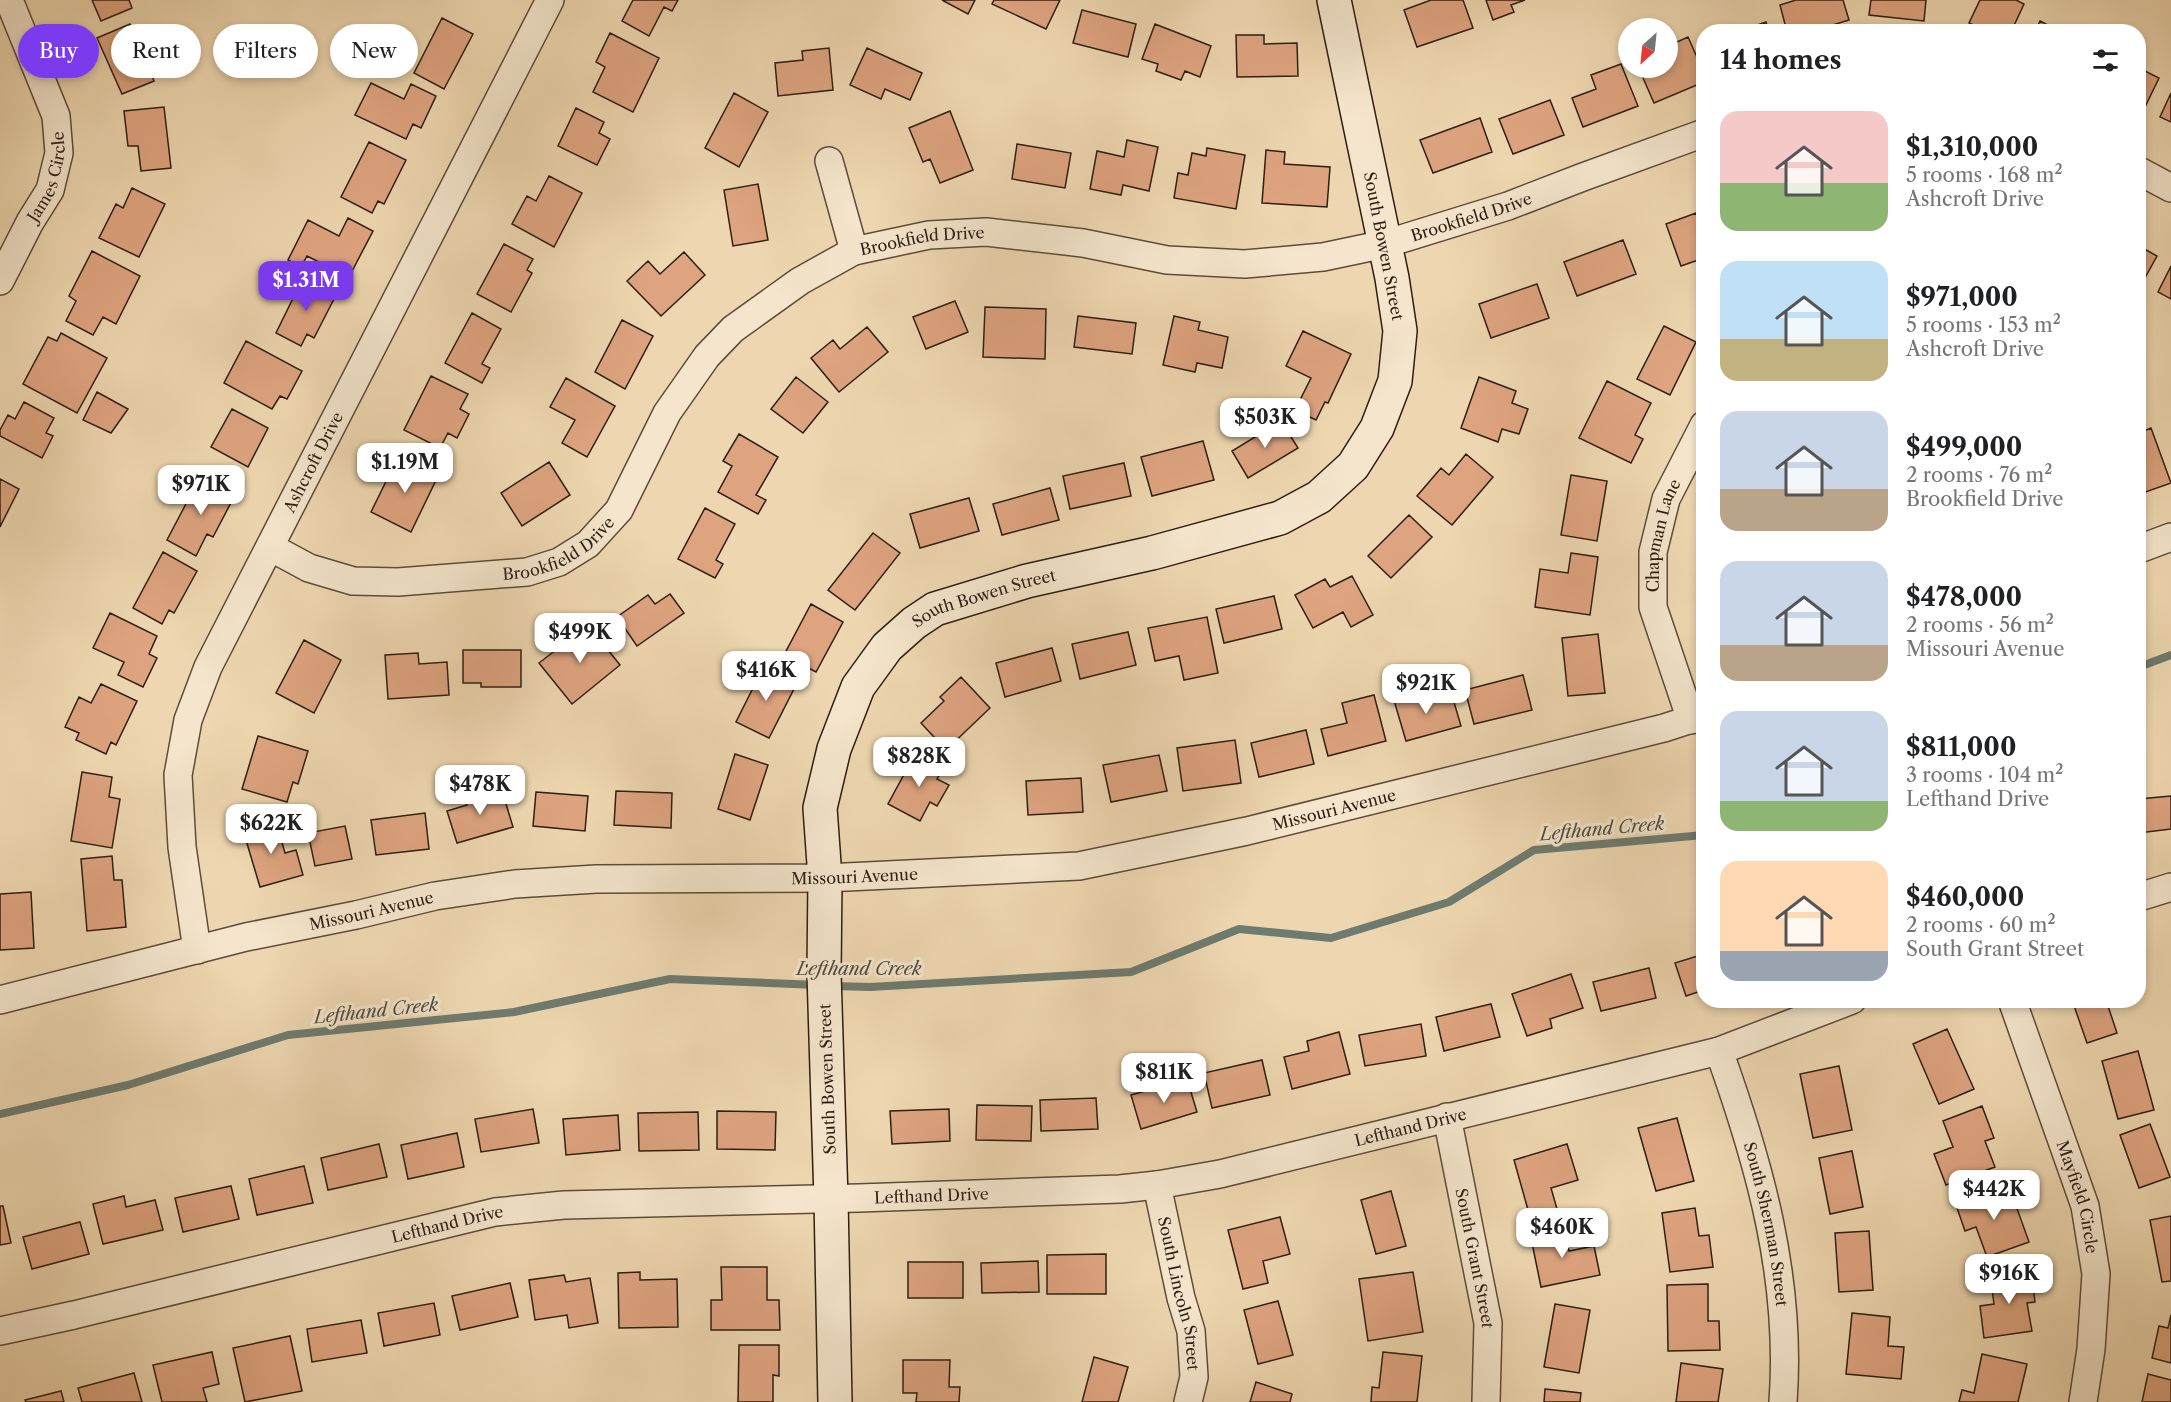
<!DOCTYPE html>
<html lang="en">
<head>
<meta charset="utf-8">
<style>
  :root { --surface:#fff; --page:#f6f6f6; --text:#202124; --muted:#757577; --accent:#7c3aed }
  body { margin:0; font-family:"Libre Caslon Text",serif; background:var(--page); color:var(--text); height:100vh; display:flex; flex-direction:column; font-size:22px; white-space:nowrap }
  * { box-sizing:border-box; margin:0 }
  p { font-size:20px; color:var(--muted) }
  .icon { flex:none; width:33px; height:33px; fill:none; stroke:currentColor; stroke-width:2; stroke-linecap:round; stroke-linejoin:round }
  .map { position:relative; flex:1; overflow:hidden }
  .panel { position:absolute; left:1696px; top:24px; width:450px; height:984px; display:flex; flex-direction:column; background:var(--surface); border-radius:24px; box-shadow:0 3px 9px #0003 }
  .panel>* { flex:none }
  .guide { position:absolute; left:18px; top:24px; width:570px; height:54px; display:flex; gap:12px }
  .needle { width:39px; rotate:207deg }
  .controls { position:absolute; left:1618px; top:18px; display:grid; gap:12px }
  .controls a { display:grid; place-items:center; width:60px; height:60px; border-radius:50%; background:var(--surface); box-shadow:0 3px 9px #0003; font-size:30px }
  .price { position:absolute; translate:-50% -51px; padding:0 14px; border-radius:12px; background:#fff; color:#222; font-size:20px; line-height:39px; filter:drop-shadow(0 2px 3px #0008) }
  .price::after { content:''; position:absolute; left:50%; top:36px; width:18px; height:14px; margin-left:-9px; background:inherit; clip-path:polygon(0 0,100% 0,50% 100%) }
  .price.on { background:var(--accent); color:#fff }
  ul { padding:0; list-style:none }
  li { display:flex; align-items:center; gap:18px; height:150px; padding:0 24px }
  li span { display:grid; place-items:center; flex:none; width:168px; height:120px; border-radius:18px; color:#555 }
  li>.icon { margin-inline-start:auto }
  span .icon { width:72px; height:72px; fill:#fffc; stroke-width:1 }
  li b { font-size:26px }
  h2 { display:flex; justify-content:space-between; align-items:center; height:72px; padding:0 24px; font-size:26px }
  .tag { padding:0 21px; border-radius:27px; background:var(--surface); box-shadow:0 3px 9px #0003; font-size:21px; line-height:54px }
  .tag.on { background:var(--accent); color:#fff }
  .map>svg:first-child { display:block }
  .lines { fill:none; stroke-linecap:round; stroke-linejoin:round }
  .stream { stroke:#6e7b70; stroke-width:8 }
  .building { fill:#dea480; stroke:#2d1e13; stroke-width:1.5 }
  .street-casing { stroke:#5d4c3a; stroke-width:30 }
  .secondary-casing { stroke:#2d1e13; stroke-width:36 }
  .street { stroke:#f4e5cc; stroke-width:27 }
  .secondary { stroke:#f4e5cc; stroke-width:33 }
  .labels { text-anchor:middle; stroke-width:6; stroke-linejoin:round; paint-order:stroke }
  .street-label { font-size:16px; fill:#2d1e13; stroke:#f4e5cc }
  .water-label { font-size:18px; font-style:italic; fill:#4d4c42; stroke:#f4e5cc }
</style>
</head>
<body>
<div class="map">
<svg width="2171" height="1402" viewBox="0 0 2171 1402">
  <rect width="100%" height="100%" fill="#eed7b0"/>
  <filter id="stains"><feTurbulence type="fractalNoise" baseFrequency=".00333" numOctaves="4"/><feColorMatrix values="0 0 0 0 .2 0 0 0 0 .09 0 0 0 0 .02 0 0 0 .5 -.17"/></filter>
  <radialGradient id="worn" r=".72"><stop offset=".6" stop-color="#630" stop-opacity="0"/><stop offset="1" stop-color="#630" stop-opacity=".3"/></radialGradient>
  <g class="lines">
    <!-- stream -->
    <path class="stream" d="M2139 667 2171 655
      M833 986 870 987 1131 972 1239 929 1331 938 1449 902 1534 850 1704 835
      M0 1114 128 1085 288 1035 514 1012 670 979 818 985"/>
  </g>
  <!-- building -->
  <path class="building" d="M92 0H129L132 8 101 21Z
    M633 0H678L672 11 664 7 649 36 622 21Z
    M942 0H975L968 14Z
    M994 0H1060L1046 29 992 4Z
    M1431 0H1463L1473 28 1417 47 1404 10Z
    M1486 0H1525L1511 5 1514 12 1493 20Z
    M1796 0H1843L1849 20 1810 32H1787L1780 5Z
    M1871 0H1926L1924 21 1869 15Z
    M1980 0H2016L2024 4 2011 32H1988L1969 23Z
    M1082 10 1136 24 1128 57 1073 43Z
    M442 18 473 34 444 89 414 73Z
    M2040 21 2061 32H2035Z
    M1766 22 1769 32H1737Z
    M130 24 154 81 122 94 97 38Z
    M1155 24 1211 46 1200 77 1185 71 1181 80 1156 71 1158 64 1142 59Z
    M610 33 659 58 633 112 593 92 605 67 596 62Z
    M1236 35H1264V44L1297 43 1298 76 1237 77Z
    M1688 37 1704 73V82L1654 103 1640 71 1648 68H1668V59L1671 58 1668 46Z
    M829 48 833 90 778 96 775 63 803 60 802 51Z
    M867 48 922 73 910 100 885 89 881 99 850 85Z
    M1621 64 1638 106 1583 127 1572 98 1596 89 1591 75Z
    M2139 68 2159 78 2144 109 2139 107Z
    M371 83 404 99 411 84 436 96 421 128 413 124 406 139 355 115Z
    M734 93 768 112 739 167 705 148Z
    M2171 93V122L2160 117Z
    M1550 100 1564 135 1513 154 1499 119Z
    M164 107 171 168 141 171 138 146H128L124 111Z
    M576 108 604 122 599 133 610 139 597 165 558 146Z
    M950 111 973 170 940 183 930 159 923 162 909 128Z
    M1480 118 1492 152 1433 173 1420 140Z
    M1127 140 1158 147 1149 191 1123 185 1121 195 1090 189 1097 151 1124 157Z
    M369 142 406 160 384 204 378 201 372 213 341 197Z
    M1017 144 1071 153 1065 188 1012 179Z
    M1207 148 1245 155 1236 209 1174 198 1178 173 1188 175 1192 153 1206 156Z
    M1266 150 1285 152 1284 164 1330 167 1327 207 1262 203Z
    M549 176 582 193 554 247 512 224 527 196 536 201Z
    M758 184 768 240 733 246 724 190Z
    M132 188 165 204 139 257 99 238 116 204 123 208Z
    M1696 213 1699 223 1704 222V258L1681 266 1666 224Z
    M348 218 373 231 349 277 307 256 301 267 288 260 308 220 339 236Z
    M1623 240 1636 274 1577 296 1564 262Z
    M504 244 533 259 527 270 532 273 511 312 477 294Z
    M2139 246 2157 256 2141 285 2139 284Z
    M92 251 140 276 116 324 103 317 93 335 66 321 76 301 69 296Z
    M684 252 705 275 661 316 627 281 648 261 660 274Z
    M2171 266V299L2158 292Z
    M303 278 336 295 314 338 307 334 301 346 276 333Z
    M1537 284 1549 318 1491 338 1479 304Z
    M955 301 968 332 926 349 913 317Z
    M985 307 1046 309 1045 359 983 357Z
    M472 313 501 329 482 364 490 368 482 383 445 363Z
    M1078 316 1136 323 1132 354 1074 347Z
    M1174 316 1200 322 1198 330 1228 337 1222 368 1197 363 1195 372 1163 365Z
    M622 320 653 336 625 389 595 372Z
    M1664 326 1696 342 1670 395 1637 379Z
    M867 327 888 352 839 392 811 358 833 340 840 349Z
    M1303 331 1351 354 1328 403 1325 402 1316 420 1295 410 1311 378 1286 366Z
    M61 333 107 358 77 413 23 384 48 337 57 341Z
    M246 341 302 371 287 399 280 396 272 409 224 383Z
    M431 376 468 394 460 409 469 414 457 438 448 433 440 448 404 430Z
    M796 377 828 402 803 433 771 409Z
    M1479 377 1516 391 1512 403 1528 409 1519 434 1502 429 1498 442 1461 428Z
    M566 378 615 406 587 457 562 443 575 420 550 407Z
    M1607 381 1651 403 1635 435 1643 439 1631 463 1579 438Z
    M97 392 128 409 111 433 83 420Z
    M24 402 54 418 46 433 53 436 42 458 0 436V430L8 415 15 419Z
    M232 409 268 428 248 467 211 447Z
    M1281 421 1298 448 1248 478 1232 451Z
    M2151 428 2171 483 2140 494 2139 433Z
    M739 434 778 457 756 495 766 500 758 514 718 492 732 466 723 461Z
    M1203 441 1214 480 1152 496 1141 457Z
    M1466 454 1493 477 1452 525 1417 496 1441 468 1449 475Z
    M398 457 438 476 411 532 371 512Z
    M549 462 570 495 522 526 501 493Z
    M1124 463 1131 496 1070 509 1063 476Z
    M1571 475 1607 481 1597 541 1561 535Z
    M200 477 235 495 213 537 207 534 196 556 167 540Z
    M0 479 19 489 0 527Z
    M1050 488 1059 520 1002 535 993 504Z
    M969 498 979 531 920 548 910 514Z
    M705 508 735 524 716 560 723 564 715 578 678 559Z
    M1409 515 1432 537 1391 578 1368 556Z
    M873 533 900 553 855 610 828 590Z
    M163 552 197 571 174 613 169 610 162 624 133 608Z
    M1571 553 1598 557 1590 615 1535 607 1540 569 1568 573Z
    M1352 576 1373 615 1351 627 1343 612 1313 628 1295 595 1325 579 1330 587Z
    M670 594 684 613 637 646 617 617 648 595 655 604Z
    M1274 596 1282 629 1224 643 1216 609Z
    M811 604 843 622 816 672 784 655Z
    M110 613 157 636 149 654 157 658 143 687 118 675 124 662 93 648Z
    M1207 617 1218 673 1184 680 1179 656 1155 661 1148 628Z
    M588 625 620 665 572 704 539 663Z
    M1128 632 1136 665 1080 679 1072 644Z
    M1598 634 1605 693 1568 696 1562 638Z
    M304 640 341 660 314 713 276 693Z
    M1052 648 1061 681 1005 697 996 663Z
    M463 650H521V687H481V683H463Z
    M418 653 419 664 447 662 449 695 388 699 385 655Z
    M764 666 797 683 769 738 736 722Z
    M1523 675 1532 710 1474 724 1465 690Z
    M961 677 990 708 946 750 921 723 944 701 940 697Z
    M101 684 137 701 116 745 111 742 106 754 76 740 79 733 65 727 79 697 91 703Z
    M1413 691 1416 702 1451 692 1461 726 1406 741 1393 697Z
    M1374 695 1386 741 1328 756 1321 729 1347 723 1342 703Z
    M1306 730 1314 764 1259 777 1251 743Z
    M258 736 308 751 298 784 293 782 287 802 242 789Z
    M1235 740 1241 783 1183 791 1177 748Z
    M735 754 768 765 750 820 718 809Z
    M915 754 943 769 937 779 949 785 937 806 930 802 920 821 888 804Z
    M1159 755 1167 791 1111 802 1103 765Z
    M82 772 112 777 109 797 120 799 112 848 71 841Z
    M1081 778 1083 812 1028 815 1026 781Z
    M483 787 486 799 503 794 513 827 457 843 447 811 467 805 463 793Z
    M616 791 672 793 671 828 614 825Z
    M536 792 588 796 585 831 533 826Z
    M2171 796V829L2139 833V799Z
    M425 813 429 849 376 855 371 820Z
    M276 821 285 853 296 850 303 875 260 887 243 830Z
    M345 826 352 859 315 866 308 833Z
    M112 856 114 880H122L126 927 87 931 81 859Z
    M31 892 34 948 0 950V894Z
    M1704 954V990L1686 996 1675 963Z
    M1649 968 1656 998 1601 1011 1593 982Z
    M1571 974 1583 1008 1550 1019 1552 1028 1527 1036 1512 994Z
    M2072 1000H2106L2117 1033 2087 1043Z
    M1491 1004 1500 1037 1444 1051 1436 1017Z
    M1421 1024 1426 1056 1365 1066 1359 1035Z
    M1947 1029 1974 1089 1939 1104 1913 1044Z
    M1339 1032 1350 1074 1292 1089 1284 1057 1309 1051 1307 1041Z
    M2138 1051 2154 1110 2118 1119 2102 1061Z
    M1262 1060 1270 1095 1212 1108 1204 1073Z
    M1839 1066 1852 1130 1813 1138 1800 1074Z
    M1187 1079 1197 1112 1141 1129 1131 1095Z
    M1096 1098 1098 1129 1041 1131 1040 1100Z
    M977 1105 1032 1106 1031 1141 976 1140Z
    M1982 1106 1994 1138 1985 1141 1995 1167 1946 1185 1934 1154 1953 1147 1943 1121Z
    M533 1109 539 1143 481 1152 475 1119Z
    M949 1109 950 1141 892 1144 890 1111Z
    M717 1111 776 1112 775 1150 717 1149Z
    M698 1112 699 1150 639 1151 638 1113Z
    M618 1115 620 1150 566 1155 563 1119Z
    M1677 1118 1694 1181 1656 1191 1638 1128Z
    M2150 1124 2170 1177 2139 1188 2120 1135Z
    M457 1133 464 1167 408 1179 401 1145Z
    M379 1144 387 1177 328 1190 321 1158Z
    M1567 1144 1578 1180 1551 1188 1557 1209 1530 1217 1514 1160Z
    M1852 1151 1863 1207 1830 1214 1819 1158Z
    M304 1166 313 1203 257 1215 249 1179Z
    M231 1186 239 1219 183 1232 175 1198Z
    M2009 1186 2029 1242 1987 1257 1976 1227 1965 1231 1956 1205Z
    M1391 1191 1406 1246 1376 1254 1361 1200Z
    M124 1196 126 1207 155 1200 163 1230 103 1244 93 1204Z
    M0 1206H3L11 1243 0 1245Z
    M1695 1208 1699 1236 1709 1235 1713 1267 1670 1272 1662 1213Z
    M2171 1216V1281L2162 1282 2150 1220Z
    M1280 1217 1290 1254 1263 1261 1268 1283 1243 1289 1228 1230Z
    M80 1222 89 1254 32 1269 23 1237Z
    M1564 1227 1569 1251 1594 1246 1600 1275 1541 1287 1530 1233Z
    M1869 1231 1873 1290 1839 1292 1835 1233Z
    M1106 1254V1294H1047V1255Z
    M1038 1261 1039 1292 982 1293 981 1263Z
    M908 1262H963V1298H908Z
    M721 1267H767V1300H779L780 1330H711V1300H722Z
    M2031 1270 2035 1302 2027 1303 2032 1331 1984 1338 1980 1306 1994 1304 1990 1275Z
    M640 1272V1280L677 1279 678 1327 619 1328 618 1273Z
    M1413 1272 1423 1332 1368 1341 1359 1279Z
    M564 1275 566 1282 590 1278 598 1323 569 1328 567 1315 535 1320 529 1280Z
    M510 1283 518 1317 460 1330 452 1296Z
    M1708 1284V1321H1719L1720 1350 1668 1351 1667 1285Z
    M1278 1301 1293 1355 1258 1364 1244 1310Z
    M434 1303 440 1335 384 1346 378 1313Z
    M1555 1304 1590 1310 1579 1373 1544 1367Z
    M1852 1313 1890 1317 1888 1346 1904 1347 1901 1379 1846 1374Z
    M2171 1315V1363L2152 1358 2159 1326 2168 1328Z
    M361 1320 367 1353 312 1362 307 1329Z
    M290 1336 302 1391 245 1402 233 1348Z
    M739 1345H779V1376L773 1375V1402H738Z
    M212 1352 219 1384 203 1388 207 1402H162L153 1365Z
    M1383 1352 1422 1356 1417 1402H1371L1372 1387 1379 1388Z
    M1982 1354 2027 1364 2018 1402H1959L1962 1390 1974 1393Z
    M1094 1357 1128 1367 1118 1402H1082Z
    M903 1360H950L949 1387H960L959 1402H916L917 1393H903Z
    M1681 1363 1723 1369 1718 1402H1676Z
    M134 1373 142 1402H82L78 1388Z
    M2148 1374 2171 1380V1402H2142Z
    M1256 1382 1292 1394 1290 1402H1250Z
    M1545 1389 1581 1393 1580 1402H1544Z
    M61 1391 64 1402H26L25 1400Z"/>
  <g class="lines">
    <defs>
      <g id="street">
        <path d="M829 161 854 251"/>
        <path d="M2139 171 2171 188"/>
        <path id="s1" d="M0 281 30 222 50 190 59 153 56 116 9 0"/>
        <path id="s2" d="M270 547 309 568 353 581 398 582 527 572 559 562 588 544 619 510 667 413 707 356 733 329 800 281 854 251 929 235 986 232 1083 243 1167 260 1245 264 1323 257 1385 244 1508 206 1583 177 1704 133"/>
        <path d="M2139 549 2171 537"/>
        <path id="s3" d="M1691 720 1653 607V552L1666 499 1704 425"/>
        <path d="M2139 897 2171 887"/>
        <path id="s4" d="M197 950 182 847 178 775 188 720 208 667 550 0"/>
        <path id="s5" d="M0 1000 246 937 356 915 435 896 515 884 596 879 825 878 1079 866 1247 831 1664 728 1704 715"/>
        <path id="s6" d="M2012 1000 2085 1206 2096 1274 2091 1349 2083 1402"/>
        <path id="s7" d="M1719 1051C1760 1165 1792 1279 1783 1402"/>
        <path id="s8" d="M1447 1117 1488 1323 1486 1402"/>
        <path id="s9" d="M1157 1185 1181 1298 1191 1331 1194 1377 1188 1402"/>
        <path id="s10" d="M0 1331 74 1315 495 1212 564 1205 859 1198 1120 1189 1157 1185 1220 1174 1719 1051 1852 1000"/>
      </g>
      <g id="secondary">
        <path id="s11" d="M835 1402 831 1199 824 973 825 878 820 808 834 749 858 687 887 647 914 623 935 609 1027 581 1152 553 1280 518 1319 497 1353 466 1377 428 1395 381 1400 331 1392 278 1334 0"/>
      </g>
    </defs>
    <!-- street casing -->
    <use href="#street" class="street-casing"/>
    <!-- secondary casing -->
    <use href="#secondary" class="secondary-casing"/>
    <!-- street -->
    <use href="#street" class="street"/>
    <!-- secondary -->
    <use href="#secondary" class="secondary"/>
  </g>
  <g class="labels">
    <!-- street labels -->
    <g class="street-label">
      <text dy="6" stroke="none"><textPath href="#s1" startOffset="116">James Circle</textPath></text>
      <text dy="6" stroke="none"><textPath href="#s2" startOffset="1365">Brookfield Drive</textPath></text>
      <text dy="6" stroke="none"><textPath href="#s2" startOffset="807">Brookfield Drive</textPath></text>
      <text transform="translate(1384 246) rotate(79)" y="6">South Bowen Street</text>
      <text dy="6" stroke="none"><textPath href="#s4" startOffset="519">Ashcroft Drive</textPath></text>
      <text dy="6" stroke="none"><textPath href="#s3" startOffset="192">Chapman Lane</textPath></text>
      <text dy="6" stroke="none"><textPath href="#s2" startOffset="303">Brookfield Drive</textPath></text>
      <text dy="6" stroke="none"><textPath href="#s11" startOffset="882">South Bowen Street</textPath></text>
      <text dy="6" stroke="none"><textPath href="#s5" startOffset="1354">Missouri Avenue</textPath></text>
      <text dy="6" stroke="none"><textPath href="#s5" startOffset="868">Missouri Avenue</textPath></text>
      <text dy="6" stroke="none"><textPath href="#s5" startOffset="382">Missouri Avenue</textPath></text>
      <text transform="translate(827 1079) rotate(-92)" y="6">South Bowen Street</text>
      <text dy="6" stroke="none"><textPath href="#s10" startOffset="1432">Lefthand Drive</textPath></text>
      <text dy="6" stroke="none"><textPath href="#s10" startOffset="946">Lefthand Drive</textPath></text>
      <text dy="6" stroke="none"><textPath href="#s6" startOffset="208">Mayfield Circle</textPath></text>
      <text dy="6" stroke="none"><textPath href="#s7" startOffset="180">South Sherman Street</textPath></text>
      <text dy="6" stroke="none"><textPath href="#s10" startOffset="460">Lefthand Drive</textPath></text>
      <text dy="6" stroke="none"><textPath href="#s8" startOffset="144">South Grant Street</textPath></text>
      <text dy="6" stroke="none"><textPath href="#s9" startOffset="111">South Lincoln Street</textPath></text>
    </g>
    <!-- water labels -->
    <g class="water-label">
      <text transform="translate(1602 829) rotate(-5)" y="6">Lefthand Creek</text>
      <text x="859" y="975">Lefthand Creek</text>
      <text transform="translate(376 1011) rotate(-6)" y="6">Lefthand Creek</text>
    </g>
  </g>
  <rect width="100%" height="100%" filter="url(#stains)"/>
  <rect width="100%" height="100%" fill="url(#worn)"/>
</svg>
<div class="controls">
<a><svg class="needle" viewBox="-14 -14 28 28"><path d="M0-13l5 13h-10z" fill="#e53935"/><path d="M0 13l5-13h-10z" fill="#757577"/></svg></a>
</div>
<b class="price on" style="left:306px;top:312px">$1.31M</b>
<b class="price" style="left:1265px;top:449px">$503K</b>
<b class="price" style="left:405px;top:494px">$1.19M</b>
<b class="price" style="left:201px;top:516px">$971K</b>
<b class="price" style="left:580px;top:664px">$499K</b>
<b class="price" style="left:766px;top:702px">$416K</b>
<b class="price" style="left:1426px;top:715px">$921K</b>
<b class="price" style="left:919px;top:788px">$828K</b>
<b class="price" style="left:480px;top:816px">$478K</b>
<b class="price" style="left:271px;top:855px">$622K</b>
<b class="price" style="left:1164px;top:1104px">$811K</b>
<b class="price" style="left:1994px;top:1221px">$442K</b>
<b class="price" style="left:1562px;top:1259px">$460K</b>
<b class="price" style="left:2009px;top:1305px">$916K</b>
<div class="guide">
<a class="tag on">Buy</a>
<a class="tag">Rent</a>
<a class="tag">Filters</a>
<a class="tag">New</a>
</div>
<section class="panel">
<h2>14 homes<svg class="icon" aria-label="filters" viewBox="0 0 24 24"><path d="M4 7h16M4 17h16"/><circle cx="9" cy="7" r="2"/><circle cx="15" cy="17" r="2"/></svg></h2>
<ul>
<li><span style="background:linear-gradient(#f6c9c9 60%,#8fb573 0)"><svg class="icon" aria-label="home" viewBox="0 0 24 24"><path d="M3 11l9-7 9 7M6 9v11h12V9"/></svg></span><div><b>$1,310,000</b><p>5 rooms · 168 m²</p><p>Ashcroft Drive</p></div></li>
<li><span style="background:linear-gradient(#bfe0f5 65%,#c2b280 0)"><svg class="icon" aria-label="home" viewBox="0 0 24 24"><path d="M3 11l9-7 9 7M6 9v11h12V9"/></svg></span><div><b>$971,000</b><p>5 rooms · 153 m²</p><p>Ashcroft Drive</p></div></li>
<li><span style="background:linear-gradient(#c9d6e8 65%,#b9a48a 0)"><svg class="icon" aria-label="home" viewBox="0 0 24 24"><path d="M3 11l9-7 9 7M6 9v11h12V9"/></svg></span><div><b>$499,000</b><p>2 rooms · 76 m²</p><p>Brookfield Drive</p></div></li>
<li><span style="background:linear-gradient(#c9d6e8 70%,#b9a48a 0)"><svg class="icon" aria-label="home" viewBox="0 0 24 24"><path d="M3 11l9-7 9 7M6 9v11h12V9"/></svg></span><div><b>$478,000</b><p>2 rooms · 56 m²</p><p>Missouri Avenue</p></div></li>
<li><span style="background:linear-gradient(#c9d6e8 75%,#8fb573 0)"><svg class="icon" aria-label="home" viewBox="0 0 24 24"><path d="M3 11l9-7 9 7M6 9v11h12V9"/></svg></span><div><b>$811,000</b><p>3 rooms · 104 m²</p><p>Lefthand Drive</p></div></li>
<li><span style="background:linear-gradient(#ffd9b3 75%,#9aa5b1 0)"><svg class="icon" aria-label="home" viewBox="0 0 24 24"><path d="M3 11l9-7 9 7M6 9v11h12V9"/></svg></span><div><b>$460,000</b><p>2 rooms · 60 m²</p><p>South Grant Street</p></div></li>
</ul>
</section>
</div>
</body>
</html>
